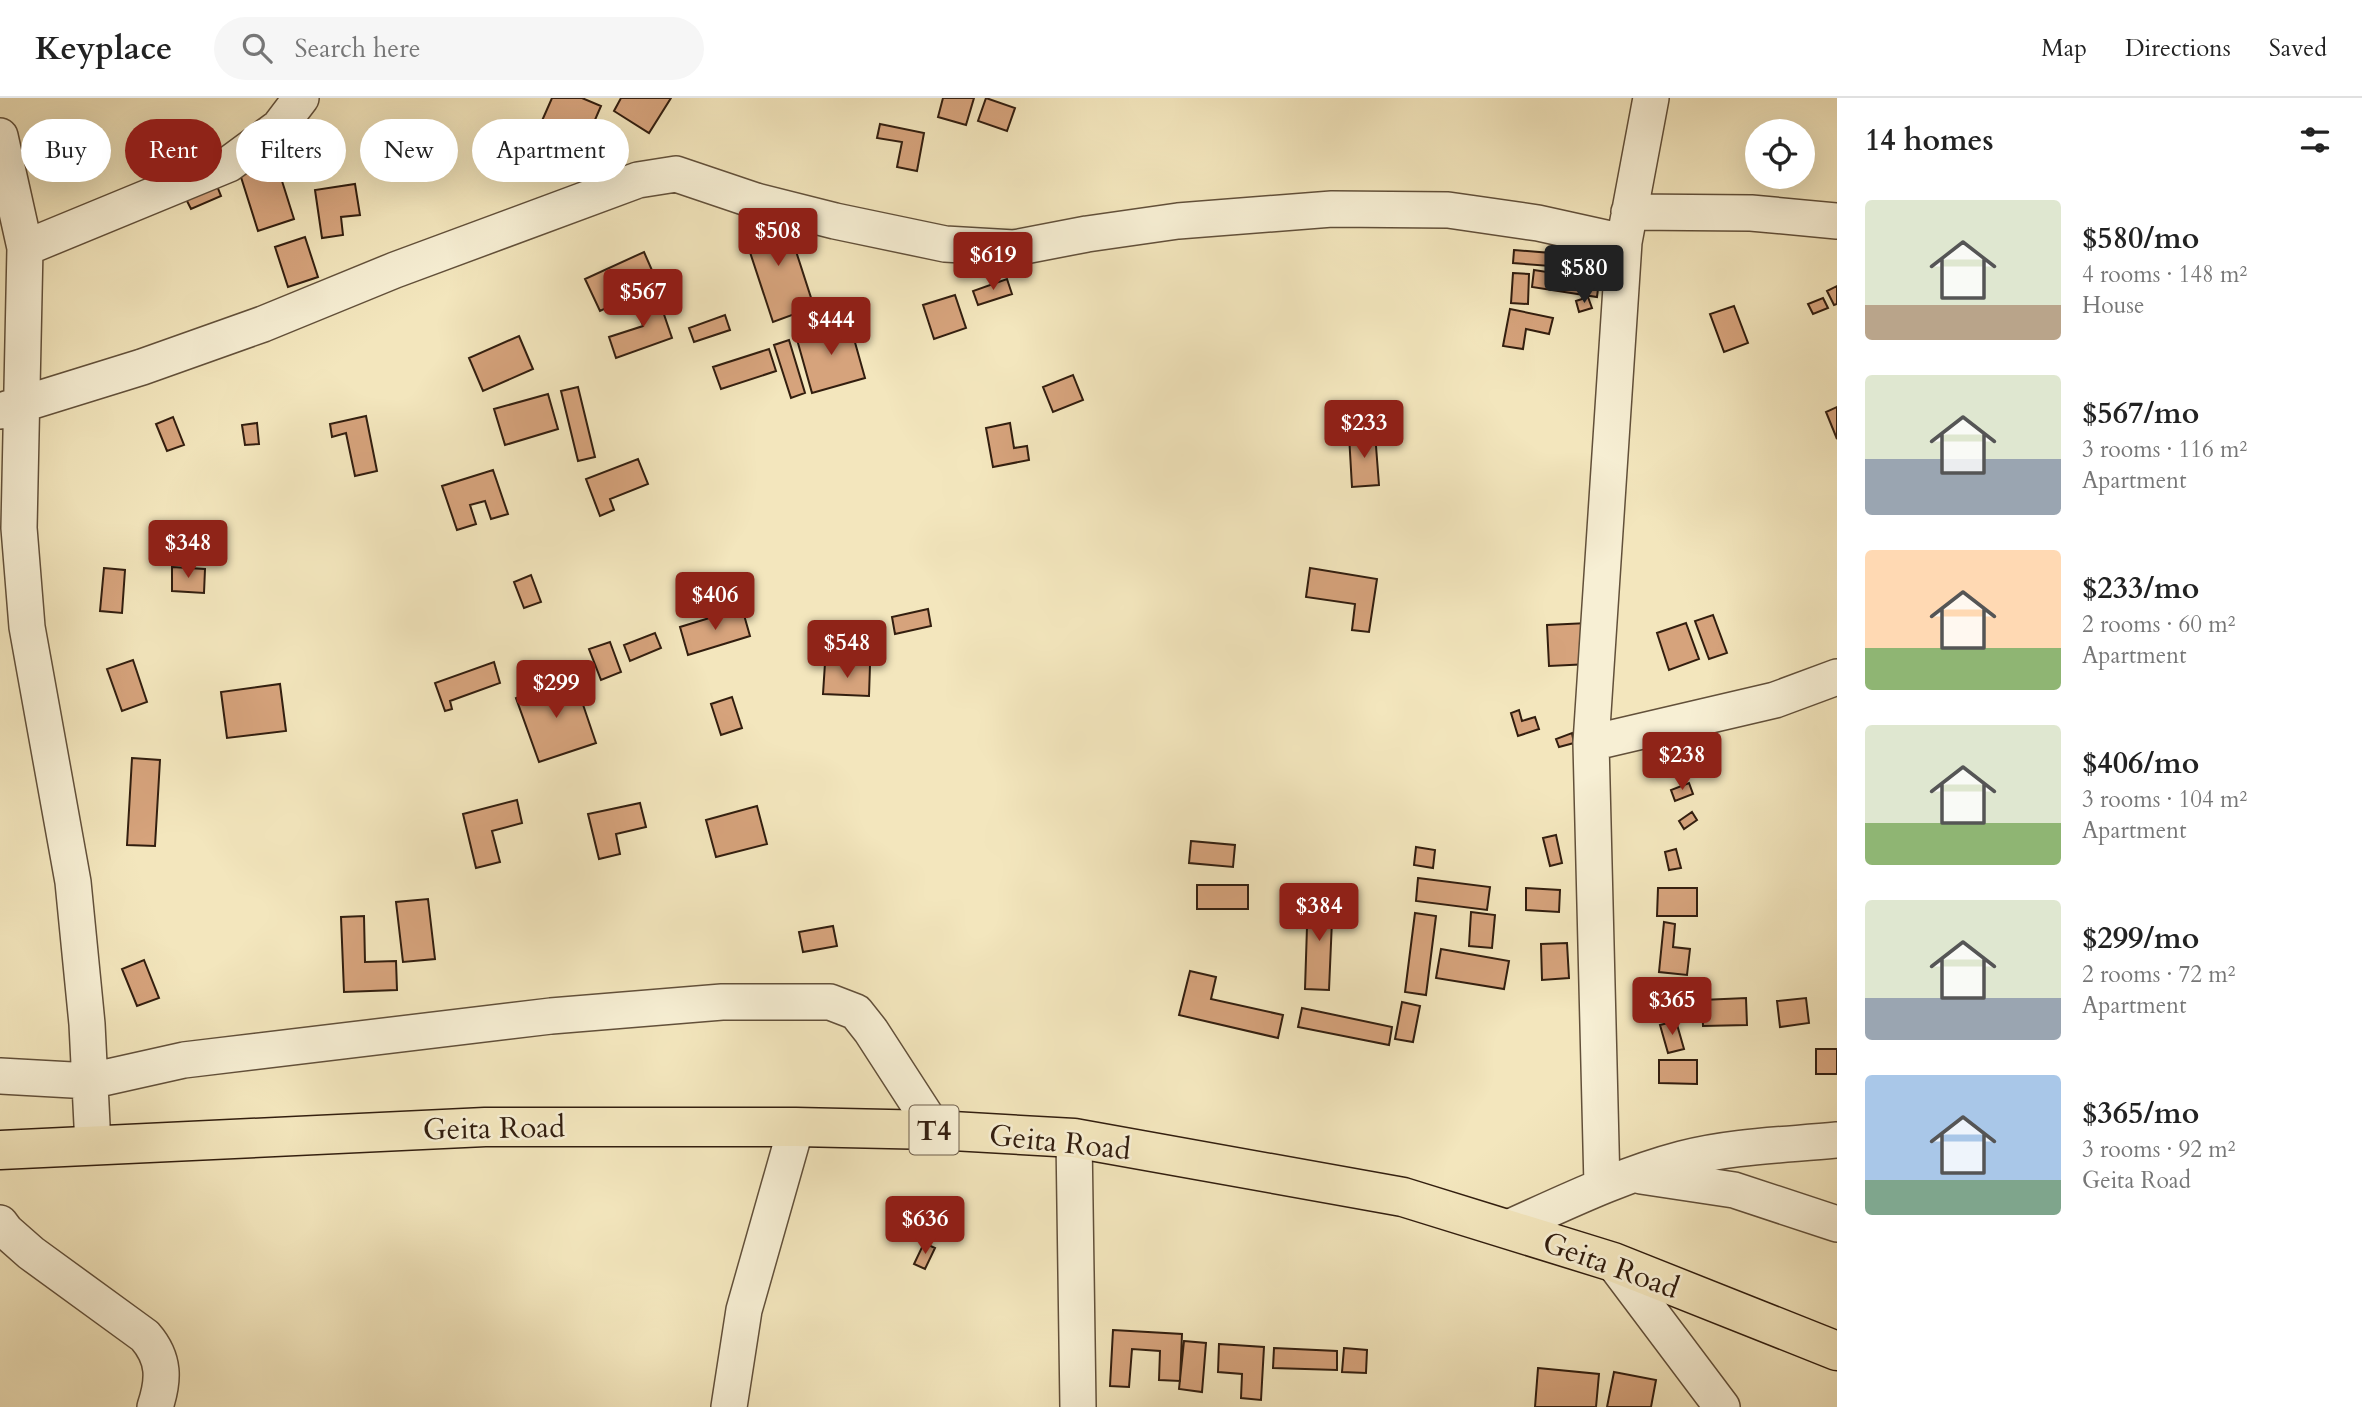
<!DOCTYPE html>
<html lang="en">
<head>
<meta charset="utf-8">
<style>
  :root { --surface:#fff; --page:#f6f6f6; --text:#222; --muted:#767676; --line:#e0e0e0; --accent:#8f2418 }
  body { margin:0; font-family:Cardo,serif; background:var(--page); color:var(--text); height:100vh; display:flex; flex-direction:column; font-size:26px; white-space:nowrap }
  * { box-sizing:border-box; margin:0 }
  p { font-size:23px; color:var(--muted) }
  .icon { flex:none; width:38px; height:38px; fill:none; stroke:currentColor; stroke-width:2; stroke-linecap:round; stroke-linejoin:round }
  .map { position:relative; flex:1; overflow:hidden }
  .drawer { display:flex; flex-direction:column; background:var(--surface); width:525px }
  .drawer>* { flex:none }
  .top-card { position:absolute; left:21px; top:21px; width:665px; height:63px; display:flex; gap:14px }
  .controls { position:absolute; left:1745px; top:21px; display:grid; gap:14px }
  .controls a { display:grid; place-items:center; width:70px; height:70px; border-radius:50%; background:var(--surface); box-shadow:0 7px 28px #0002; font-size:35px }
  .price { position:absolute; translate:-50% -60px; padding:0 16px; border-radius:7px; background:var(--accent); color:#fff; font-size:23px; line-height:46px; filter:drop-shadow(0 2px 4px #0008) }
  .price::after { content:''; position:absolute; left:50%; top:42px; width:21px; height:16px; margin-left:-10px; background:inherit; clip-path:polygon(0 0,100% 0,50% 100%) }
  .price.on { background:#222; color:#fff }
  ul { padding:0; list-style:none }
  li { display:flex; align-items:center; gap:21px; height:175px; padding:0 28px }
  li span { display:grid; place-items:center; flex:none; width:196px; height:140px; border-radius:7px; color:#555 }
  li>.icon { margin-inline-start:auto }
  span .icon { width:84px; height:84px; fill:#fffc; stroke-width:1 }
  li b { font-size:30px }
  h2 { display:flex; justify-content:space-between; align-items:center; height:84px; padding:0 28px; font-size:30px }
  .pill { padding:0 24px; border-radius:32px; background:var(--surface); box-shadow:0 7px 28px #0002; font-size:24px; line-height:63px }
  .pill.on { background:var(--accent); color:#fff }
  header { display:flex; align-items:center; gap:42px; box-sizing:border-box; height:98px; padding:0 35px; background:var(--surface); border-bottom:2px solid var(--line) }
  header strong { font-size:33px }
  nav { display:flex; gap:38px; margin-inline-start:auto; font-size:24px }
  .search { width:490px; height:63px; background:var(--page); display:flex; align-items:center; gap:18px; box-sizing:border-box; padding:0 24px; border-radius:38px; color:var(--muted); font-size:26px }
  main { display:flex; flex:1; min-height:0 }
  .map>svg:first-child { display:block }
  .building { fill:#d6a37c; stroke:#321e0f; stroke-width:2 }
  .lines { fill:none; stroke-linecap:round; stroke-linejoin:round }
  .minor-casing { stroke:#62503a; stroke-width:38 }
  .highway-casing { stroke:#321e0f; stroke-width:41 }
  .minor { stroke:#f7efd4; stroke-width:35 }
  .highway { stroke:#f3e6bd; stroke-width:38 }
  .labels { text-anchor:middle; stroke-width:5; stroke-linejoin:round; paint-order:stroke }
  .shield { fill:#f7efd4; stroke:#6d5d4a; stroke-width:2 }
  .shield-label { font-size:28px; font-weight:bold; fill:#321e0f }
  .street-label { font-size:30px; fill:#321e0f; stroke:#f7efd4 }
</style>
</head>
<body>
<header>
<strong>Keyplace</strong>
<div class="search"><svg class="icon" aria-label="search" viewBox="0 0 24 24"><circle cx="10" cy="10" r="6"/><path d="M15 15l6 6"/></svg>Search here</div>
<nav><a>Map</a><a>Directions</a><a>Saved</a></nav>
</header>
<main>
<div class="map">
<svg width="1837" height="1309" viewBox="0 0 1837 1309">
  <rect width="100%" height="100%" fill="#f3e6bd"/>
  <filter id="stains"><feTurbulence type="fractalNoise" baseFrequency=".00286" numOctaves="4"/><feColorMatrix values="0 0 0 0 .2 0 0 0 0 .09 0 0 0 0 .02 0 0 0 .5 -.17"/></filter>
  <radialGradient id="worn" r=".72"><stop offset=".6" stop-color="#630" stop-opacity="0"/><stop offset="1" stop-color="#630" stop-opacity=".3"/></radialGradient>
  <!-- building -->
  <path class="building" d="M552 0H582L601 8 585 45 541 25Z
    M621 0H671L649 35 614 13Z
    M943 0H974L966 27 938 19Z
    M986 0 1015 10 1007 33 978 23Z
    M880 26 924 35 917 73 897 69 902 44 877 40Z
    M276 64 294 121 258 133 240 76Z
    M215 83 221 98 191 111 184 97Z
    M355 86 360 117 341 119 343 137 322 140 315 92Z
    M784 116 814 209 773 224 742 130Z
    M305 139 318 179 288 189 275 149Z
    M1514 152 1551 155 1550 168 1513 165Z
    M644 154 658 186 600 213 585 181Z
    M1534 172 1599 182 1597 199 1532 189Z
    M1513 175 1529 176 1528 206 1511 205Z
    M1007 181 1012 196 978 207 973 193Z
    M1837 188V206L1834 207 1827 193Z
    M657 196 672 240 616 260 609 239 643 228 635 204Z
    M955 197 966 230 934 241 923 207Z
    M1588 199 1592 210 1579 214 1576 203Z
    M1823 200 1828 210 1813 216 1808 206Z
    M1734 208 1748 245 1724 254 1710 216Z
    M1510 211 1553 220 1549 236 1526 231 1523 251 1503 248Z
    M725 217 730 232 694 244 689 230Z
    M849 223 865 280 812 295 796 238Z
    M519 238 533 271 483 293 469 260Z
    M789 242 805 295 791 300 774 247Z
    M769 251 776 273 721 291 713 269Z
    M1073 277 1083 302 1053 314 1043 289Z
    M578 289 595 359 578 363 561 293Z
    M548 296 558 331 505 347 494 311Z
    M1837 309V341L1826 314Z
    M366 318 377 373 355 378 346 335 332 339 330 326Z
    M173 319 184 347 167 353 156 326Z
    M257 325 259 346 245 347 242 327Z
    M1010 325 1014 350 1027 348 1029 362 993 369 986 330Z
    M1375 335 1379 387 1352 389 1349 337Z
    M638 361 648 386 610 401 614 412 600 418 586 381Z
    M493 372 508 416 491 421 485 403 470 407 476 426 457 432 442 388Z
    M172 469 205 471 204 495 172 493Z
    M104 470 125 472 122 515 100 513Z
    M1310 470 1377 481 1369 534 1352 532 1355 506 1306 499Z
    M531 477 541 504 524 510 514 484Z
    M742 510 750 538 688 557 680 529Z
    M928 511 931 528 895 536 892 519Z
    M1713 517 1727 555 1709 561 1695 523Z
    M1588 525 1590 566 1549 568 1547 527Z
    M1686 525 1699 561 1669 572 1657 535Z
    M655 535 661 550 630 563 624 547Z
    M610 544 621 574 601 582 589 551Z
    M133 562 147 604 122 613 107 571Z
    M494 564 500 585 450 603 452 611 445 613 435 585Z
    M825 565 870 567 869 598 823 596Z
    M574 580 596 645 539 664 516 600Z
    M280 586 286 633 227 640 221 594Z
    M732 599 742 630 721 637 711 606Z
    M1519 612 1522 623 1535 619 1539 631 1518 638 1511 615Z
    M1572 635 1574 645 1559 649 1556 641Z
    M132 660 160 662 155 748 127 747Z
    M1689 685 1693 696 1675 703 1671 692Z
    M517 702 522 725 492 733 500 764 476 770 463 716Z
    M640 705 646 729 616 736 620 756 599 761 588 716Z
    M757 708 767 746 716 759 706 722Z
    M1692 714 1697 722 1684 731 1679 723Z
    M1556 737 1562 765 1550 768 1543 740Z
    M1191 743 1235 747 1233 769 1189 765Z
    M1416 749 1435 752 1433 770 1414 767Z
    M1676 751 1681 770 1669 772 1665 754Z
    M1418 780 1490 789 1487 812 1416 803Z
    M1197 787H1248V811H1197Z
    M1526 790 1560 792 1559 814 1526 812Z
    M1658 790H1697V818H1657Z
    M1308 798 1333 799 1329 892 1305 891Z
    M428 801 435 861 403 864 396 804Z
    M1471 814 1495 817 1492 850 1469 848Z
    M1415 815 1436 818 1426 897 1405 894Z
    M364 818 365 864 396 863 397 892 344 894 341 819Z
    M1664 824 1675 826 1673 849 1690 851 1687 877 1659 874Z
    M833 828 837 848 803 854 799 834Z
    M1567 845 1569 880 1542 882 1541 846Z
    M1441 851 1509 863 1504 891 1436 880Z
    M144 862 159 900 137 908 122 871Z
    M1190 873 1216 879 1211 901 1283 917 1278 940 1179 917Z
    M1746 900 1747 927 1703 928 1702 902Z
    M1806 900 1809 925 1780 929 1777 903Z
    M1402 904 1420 908 1413 944 1395 941Z
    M1302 910 1392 929 1389 947 1298 929Z
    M1676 923 1684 951 1668 955 1660 927Z
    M1816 951H1837V976H1816Z
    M1659 962H1697V986L1659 985Z
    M924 1145 935 1150 925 1171 914 1166Z
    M1113 1232 1182 1236 1180 1283 1159 1282 1160 1253 1132 1251 1129 1289 1110 1288Z
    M1184 1243 1206 1245 1202 1294 1179 1291Z
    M1219 1246 1264 1249 1261 1302 1241 1300 1242 1276 1218 1274Z
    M1274 1250 1337 1253V1272L1273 1270Z
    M1344 1250 1367 1252 1366 1275 1342 1274Z
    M1538 1270 1599 1276 1596 1309H1535Z
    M1614 1274 1656 1282 1651 1309H1607Z"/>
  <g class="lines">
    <defs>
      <path id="minor" d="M0 38 25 150 19 430 27 529 73 784 87 926 93 1047
        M1629 114 1751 115 1837 123
        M25 150 229 66 279 29 301 0
        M0 313 142 269 263 226 395 172 638 82 676 76 756 103 835 123 945 146 1014 150 1087 136 1178 123 1332 111 1448 112 1538 125 1624 144
        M1591 645 1775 602 1837 579
        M0 978 90 983 184 962 551 918 722 904H830L856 914 871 933 935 1032
        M1074 1040 1078 1309
        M1641 1078 1734 1092 1837 1126
        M1602 1088 1591 645 1624 144 1651 0
        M0 1125 6 1133 31 1155 145 1238C165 1261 164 1282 155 1309
        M1506 1131C1564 1105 1621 1077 1682 1061 1731 1048 1786 1047 1837 1042
        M1613 1164 1722 1309
        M729 1309 744 1212 796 1029"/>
      <path id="highway" d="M0 1052 485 1029H796L935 1032 1074 1040 1403 1099 1613 1164 1837 1253"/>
    </defs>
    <!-- minor casing -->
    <use href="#minor" class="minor-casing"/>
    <!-- highway casing -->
    <use href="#highway" class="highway-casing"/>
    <!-- minor -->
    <use href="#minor" class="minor"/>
    <!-- highway -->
    <use href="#highway" class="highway"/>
  </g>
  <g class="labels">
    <!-- shield labels -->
    <rect class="shield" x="909.5" y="1007.5" width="49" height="49" rx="5"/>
    <g class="shield-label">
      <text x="934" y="1042">T4</text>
    </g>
    <!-- street labels -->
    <g class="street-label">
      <text transform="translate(494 1030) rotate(-1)" y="10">Geita Road</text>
      <text transform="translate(1060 1044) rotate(6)" y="10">Geita Road</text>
      <text transform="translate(1611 1167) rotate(20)" y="10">Geita Road</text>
    </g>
  </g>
  <rect width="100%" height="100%" filter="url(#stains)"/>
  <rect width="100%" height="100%" fill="url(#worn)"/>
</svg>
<div class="controls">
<a><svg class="icon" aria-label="locate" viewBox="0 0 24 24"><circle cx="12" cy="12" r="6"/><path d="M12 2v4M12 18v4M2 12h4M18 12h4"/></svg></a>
</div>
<b class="price" style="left:778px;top:170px">$508</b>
<b class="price" style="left:993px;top:194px">$619</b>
<b class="price on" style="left:1584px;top:207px">$580</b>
<b class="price" style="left:643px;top:231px">$567</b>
<b class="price" style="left:831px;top:259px">$444</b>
<b class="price" style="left:1364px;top:362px">$233</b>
<b class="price" style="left:188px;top:482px">$348</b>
<b class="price" style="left:715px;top:534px">$406</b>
<b class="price" style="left:847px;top:582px">$548</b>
<b class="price" style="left:556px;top:622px">$299</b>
<b class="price" style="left:1682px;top:694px">$238</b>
<b class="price" style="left:1319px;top:845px">$384</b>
<b class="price" style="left:1672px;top:939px">$365</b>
<b class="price" style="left:925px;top:1158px">$636</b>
<div class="top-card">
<a class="pill">Buy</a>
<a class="pill on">Rent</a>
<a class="pill">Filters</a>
<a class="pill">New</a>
<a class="pill">Apartment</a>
</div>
</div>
<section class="drawer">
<h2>14 homes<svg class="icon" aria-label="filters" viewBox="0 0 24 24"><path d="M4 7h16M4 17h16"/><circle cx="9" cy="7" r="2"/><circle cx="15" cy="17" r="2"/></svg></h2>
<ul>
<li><span style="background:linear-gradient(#dfe7d0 75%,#b9a48a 0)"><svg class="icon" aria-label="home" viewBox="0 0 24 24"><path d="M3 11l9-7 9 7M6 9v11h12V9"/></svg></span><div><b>$580/mo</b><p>4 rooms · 148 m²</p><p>House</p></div></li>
<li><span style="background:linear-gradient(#dfe7d0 60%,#9aa5b1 0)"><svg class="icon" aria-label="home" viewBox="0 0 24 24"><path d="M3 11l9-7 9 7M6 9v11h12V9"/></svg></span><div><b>$567/mo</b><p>3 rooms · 116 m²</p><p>Apartment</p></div></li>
<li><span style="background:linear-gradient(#ffd9b3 70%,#8fb573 0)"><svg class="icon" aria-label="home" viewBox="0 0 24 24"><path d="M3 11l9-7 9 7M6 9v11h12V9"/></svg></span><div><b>$233/mo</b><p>2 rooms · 60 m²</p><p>Apartment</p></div></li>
<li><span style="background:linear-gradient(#dfe7d0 70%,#8fb573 0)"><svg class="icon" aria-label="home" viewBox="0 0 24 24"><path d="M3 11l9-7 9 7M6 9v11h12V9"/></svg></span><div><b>$406/mo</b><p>3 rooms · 104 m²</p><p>Apartment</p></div></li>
<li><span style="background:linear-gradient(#dfe7d0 70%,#9aa5b1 0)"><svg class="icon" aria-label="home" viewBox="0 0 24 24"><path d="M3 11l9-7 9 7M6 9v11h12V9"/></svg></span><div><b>$299/mo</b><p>2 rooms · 72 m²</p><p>Apartment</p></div></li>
<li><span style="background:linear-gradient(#a9c7e8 75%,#7fa58c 0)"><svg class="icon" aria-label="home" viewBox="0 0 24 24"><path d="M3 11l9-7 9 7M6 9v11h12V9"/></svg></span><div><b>$365/mo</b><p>3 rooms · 92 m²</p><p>Geita Road</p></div></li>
</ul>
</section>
</main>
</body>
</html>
